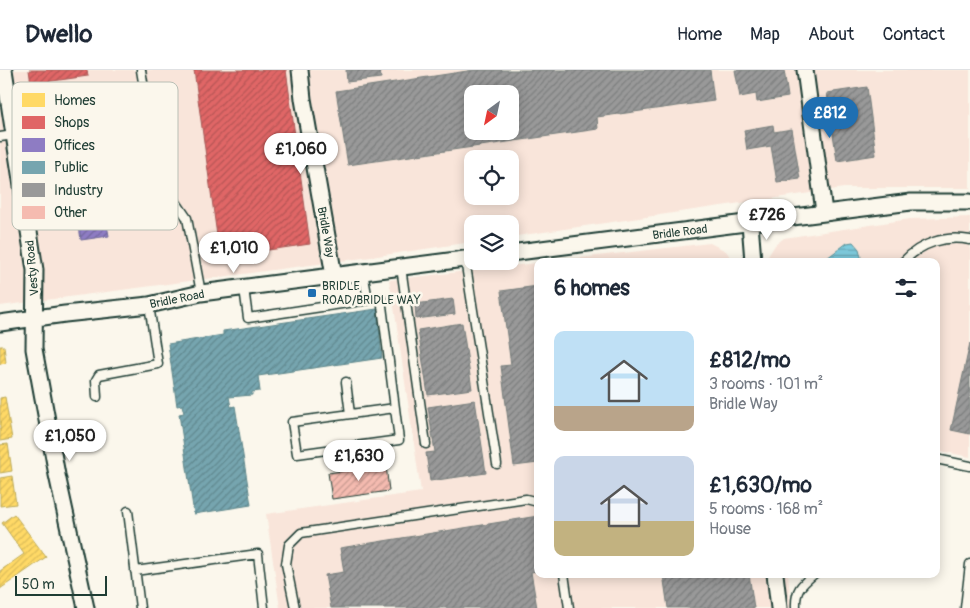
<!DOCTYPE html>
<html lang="en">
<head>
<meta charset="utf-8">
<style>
  :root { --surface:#fff; --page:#f6f6f7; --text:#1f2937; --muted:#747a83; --line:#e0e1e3; --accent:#1f6fb2 }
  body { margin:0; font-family:Pangolin,sans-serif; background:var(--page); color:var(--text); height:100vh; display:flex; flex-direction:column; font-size:19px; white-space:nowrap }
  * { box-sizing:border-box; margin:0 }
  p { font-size:16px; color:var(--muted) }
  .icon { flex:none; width:28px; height:28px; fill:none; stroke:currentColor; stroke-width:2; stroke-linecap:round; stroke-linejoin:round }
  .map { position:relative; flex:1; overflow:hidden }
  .details { position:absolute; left:534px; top:188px; width:406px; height:320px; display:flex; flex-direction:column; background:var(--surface); border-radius:10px; box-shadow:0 2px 12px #0003 }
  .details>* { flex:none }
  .needle { width:32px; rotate:213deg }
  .controls { position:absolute; left:464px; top:15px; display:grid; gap:10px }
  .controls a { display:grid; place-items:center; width:55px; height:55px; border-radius:10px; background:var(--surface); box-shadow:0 2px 12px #0003; font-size:25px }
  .scale { position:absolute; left:15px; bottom:12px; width:92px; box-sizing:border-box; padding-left:5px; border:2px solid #1f3d34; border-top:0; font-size:14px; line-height:18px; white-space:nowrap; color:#1f3d34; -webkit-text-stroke:4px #fbf7ec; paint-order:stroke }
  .price { position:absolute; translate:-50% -42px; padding:0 11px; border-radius:18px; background:#fff; color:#222; font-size:16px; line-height:32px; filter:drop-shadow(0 1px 2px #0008) }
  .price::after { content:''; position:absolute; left:50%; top:30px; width:15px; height:11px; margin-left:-8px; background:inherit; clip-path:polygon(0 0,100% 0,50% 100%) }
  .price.on { background:var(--accent); color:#fff }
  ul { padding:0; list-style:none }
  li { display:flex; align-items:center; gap:15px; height:125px; padding:0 20px }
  li span { display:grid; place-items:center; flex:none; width:140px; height:100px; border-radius:10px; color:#555 }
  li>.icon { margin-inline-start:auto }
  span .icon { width:60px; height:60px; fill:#fffc; stroke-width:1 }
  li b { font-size:21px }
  h2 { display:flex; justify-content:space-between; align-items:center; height:60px; padding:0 20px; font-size:21px }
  header { display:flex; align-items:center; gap:30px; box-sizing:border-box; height:70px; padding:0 25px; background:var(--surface); border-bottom:1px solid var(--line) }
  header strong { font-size:24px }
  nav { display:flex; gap:28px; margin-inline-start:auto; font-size:18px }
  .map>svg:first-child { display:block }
  .built { fill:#f9e5da; fill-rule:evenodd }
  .water { fill:url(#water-rules); stroke:#589299 }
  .homes { fill:url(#homes-hatch); stroke:#bcaa57 }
  .shops { fill:url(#shops-hatch); stroke:#a65a57 }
  .offices { fill:url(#offices-hatch); stroke:#6d6998 }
  .public { fill:url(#public-hatch); stroke:#5c868a }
  .industry { fill:url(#industry-hatch); stroke:#747d7b; fill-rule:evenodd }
  .building { fill:url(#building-hatch); stroke:#1f3d34 }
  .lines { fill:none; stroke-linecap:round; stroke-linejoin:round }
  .lane-casing { stroke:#1f3d34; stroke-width:11 }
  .street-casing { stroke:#1f3d34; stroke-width:19 }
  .lane { stroke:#fbf7ec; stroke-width:8 }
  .street { stroke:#fbf7ec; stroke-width:15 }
  .poi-dot { fill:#1f6fb2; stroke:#fbf7ec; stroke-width:2 }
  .labels { text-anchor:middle; stroke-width:5; stroke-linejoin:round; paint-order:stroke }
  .street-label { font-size:12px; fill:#1f3d34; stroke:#fbf7ec }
  .poi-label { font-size:12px; fill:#1f3d34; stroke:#fbf7ec; text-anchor:start }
  .key { fill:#fbf7ec; stroke:#b9bfb5; stroke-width:1 }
  .key-label { font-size:14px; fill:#1f3d34 }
</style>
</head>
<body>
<header>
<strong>Dwello</strong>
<nav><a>Home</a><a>Map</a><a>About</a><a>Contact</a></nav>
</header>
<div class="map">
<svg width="970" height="538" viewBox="0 0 970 538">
  <defs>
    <pattern id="water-rules" width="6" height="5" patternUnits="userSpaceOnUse" patternTransform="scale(1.25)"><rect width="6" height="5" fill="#7ecbdd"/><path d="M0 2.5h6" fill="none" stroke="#67a6b4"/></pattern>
    <pattern id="homes-hatch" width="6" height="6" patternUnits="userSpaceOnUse" patternTransform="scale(1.25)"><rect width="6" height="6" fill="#ffd966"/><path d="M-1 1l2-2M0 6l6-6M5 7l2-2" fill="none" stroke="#dabb59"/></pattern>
    <pattern id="shops-hatch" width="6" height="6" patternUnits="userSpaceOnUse" patternTransform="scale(1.25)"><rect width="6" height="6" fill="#e06666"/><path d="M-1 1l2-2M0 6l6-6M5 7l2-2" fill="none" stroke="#b55555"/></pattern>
    <pattern id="offices-hatch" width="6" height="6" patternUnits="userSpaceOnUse" patternTransform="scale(1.25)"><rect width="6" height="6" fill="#8e7cc3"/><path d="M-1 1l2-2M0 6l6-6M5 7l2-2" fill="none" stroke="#73679f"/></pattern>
    <pattern id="public-hatch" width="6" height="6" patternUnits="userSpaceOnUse" patternTransform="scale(1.25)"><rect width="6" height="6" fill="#76a5af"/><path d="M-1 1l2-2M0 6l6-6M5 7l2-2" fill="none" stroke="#60888f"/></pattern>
    <pattern id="industry-hatch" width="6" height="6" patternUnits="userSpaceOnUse" patternTransform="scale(1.25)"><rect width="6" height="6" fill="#999"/><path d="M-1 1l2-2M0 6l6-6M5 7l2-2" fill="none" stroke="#7c7e7e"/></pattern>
    <pattern id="building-hatch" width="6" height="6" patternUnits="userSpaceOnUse" patternTransform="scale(1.25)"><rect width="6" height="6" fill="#f5bbb0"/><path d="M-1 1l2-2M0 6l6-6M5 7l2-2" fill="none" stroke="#c69990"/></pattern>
  </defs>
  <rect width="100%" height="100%" fill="#fbf7ec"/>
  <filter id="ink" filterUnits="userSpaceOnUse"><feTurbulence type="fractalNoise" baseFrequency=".02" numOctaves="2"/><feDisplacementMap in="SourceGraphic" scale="10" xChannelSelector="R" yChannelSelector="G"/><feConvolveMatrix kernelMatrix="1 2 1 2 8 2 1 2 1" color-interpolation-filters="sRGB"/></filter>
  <g filter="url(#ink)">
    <!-- built -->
    <path class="built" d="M0 0H970V118H844L510 167V154H472V172L371 187 0 236ZM472 24H510V61H472ZM472 89H510V126H472Z
      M970 147V387L936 380V191H767V188L775 175 784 168 910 149Z
      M710 173 726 181 733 191H553Z
      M537 193 538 504H788L791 538H280L266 444 421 422 394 237 389 210Z"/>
    <!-- water -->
    <path class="water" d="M853 172 859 179 861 187 857 191H823L847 173Z"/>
    <!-- homes -->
    <path class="homes" d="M0 276H4L6 293 0 294Z
      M5 327 12 369 0 371V328Z
      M8 374 12 401 0 403V375Z
      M12 406 16 434 0 436V408Z
      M14 444 46 487 0 519V501L24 484 2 453Z"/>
    <!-- shops -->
    <path class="shops" d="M29 0H87L88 6 31 14Z
      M194 0H286L310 174 220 187Z"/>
    <!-- offices -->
    <path class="offices" d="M99 110 109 166 81 170 73 114Z"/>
    <!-- public -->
    <path class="public" d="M377 239 382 288 258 306 260 321 252 322V325L229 327 231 337 235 336 251 435 194 444 179 344 184 343 182 335 177 336 168 274 223 265V261Z"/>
    <!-- industry -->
    <path class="industry" d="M346 0H380L381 8 347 12Z
      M474 0H710L714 31 597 47 598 59 348 95 336 21ZM472 24H510V61H472Z
      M735 0H784L788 27 757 32 756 24 740 27Z
      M867 17 876 85 837 91 827 23Z
      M773 55 774 62 792 59 800 109 777 112 771 76 747 80 744 60Z
      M538 216V393L514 396 501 296 511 295 501 221Z
      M453 229 455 244 416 249 415 234Z
      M462 253 472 319 428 325 418 260Z
      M970 273V364L951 360Z
      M475 330 486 403 430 411 426 383 435 382 428 337Z
      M538 446V501L531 502 537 538H331L325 505 344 502 340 478Z
      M663 504H749L754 538H668Z"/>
    <!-- building -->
    <path class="building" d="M386 395 389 421 332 429 328 403Z"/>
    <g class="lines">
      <defs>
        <path id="lane" d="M141 0 159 107 187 148 201 223
          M0 67 14 65
          M465 189 497 394
          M904 191C921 173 945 165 970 170
          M401 197 426 374
          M244 218 248 248 368 230 363 202
          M368 230 381 228 399 370 297 384 292 352 395 338
          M346 312 350 344
          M97 327 96 310 99 305 158 294 149 235
          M936 389 970 396
          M128 441 140 538
          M135 501 258 484 264 538
          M564 504 569 538
          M295 538 286 494 289 475 301 463 526 429 538 432
          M796 538C795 520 801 515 814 504
          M965 538 970 494"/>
        <path id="street" d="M4 0 35 200 34 279 57 405 86 538
          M300 0 303 29 334 206
          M805 0 824 142
          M750 153 753 191
          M510 183 911 132H970
          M0 253 65 244 149 235 201 223 472 188
          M775 504 779 538"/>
      </defs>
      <!-- lane casing -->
      <use href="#lane" class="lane-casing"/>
      <!-- street casing -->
      <use href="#street" class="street-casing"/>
      <!-- lane -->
      <use href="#lane" class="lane"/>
      <!-- street -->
      <use href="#street" class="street"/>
    </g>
  </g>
  <!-- markers -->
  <rect class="poi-dot" x="307" y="218" width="10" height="10" rx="2.5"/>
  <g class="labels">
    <!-- street labels -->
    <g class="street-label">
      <text transform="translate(326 162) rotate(80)" y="4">Bridle Way</text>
      <text transform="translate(680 162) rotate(-7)" y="4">Bridle Road</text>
      <text transform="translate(32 198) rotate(-95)" y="4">Vesty Road</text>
      <text transform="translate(177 229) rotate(-11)" y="4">Bridle Road</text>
    </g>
    <!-- poi labels -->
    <g class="poi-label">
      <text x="322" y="220">BRIDLE<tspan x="322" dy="14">ROAD/BRIDLE WAY</tspan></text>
    </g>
  </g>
  <!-- legend -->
  <rect x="12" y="12" width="166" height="148" rx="8" class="key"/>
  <rect x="22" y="23" width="23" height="14" fill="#ffd966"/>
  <rect x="22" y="46" width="23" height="13" fill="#e06666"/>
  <rect x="22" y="68" width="23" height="14" fill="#8e7cc3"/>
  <rect x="22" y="91" width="23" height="13" fill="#76a5af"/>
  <rect x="22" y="113" width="23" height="14" fill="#999"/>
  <rect x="22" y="136" width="23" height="13" fill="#f5bbb0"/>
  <g class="key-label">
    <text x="54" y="35">Homes</text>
    <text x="54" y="57">Shops</text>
    <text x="54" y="80">Offices</text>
    <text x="54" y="102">Public</text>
    <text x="54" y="125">Industry</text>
    <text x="54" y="147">Other</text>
  </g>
</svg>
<div class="controls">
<a><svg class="needle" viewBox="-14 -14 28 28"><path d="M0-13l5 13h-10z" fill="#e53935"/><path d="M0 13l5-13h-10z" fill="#747a83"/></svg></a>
<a><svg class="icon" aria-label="locate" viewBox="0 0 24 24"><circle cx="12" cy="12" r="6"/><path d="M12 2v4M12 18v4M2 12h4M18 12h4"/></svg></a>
<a><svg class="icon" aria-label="layers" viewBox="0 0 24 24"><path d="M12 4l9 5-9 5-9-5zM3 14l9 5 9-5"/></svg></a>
</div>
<div class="scale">50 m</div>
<b class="price on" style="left:830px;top:69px">£812</b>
<b class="price" style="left:301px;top:105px">£1,060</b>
<b class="price" style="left:767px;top:171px">£726</b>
<b class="price" style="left:234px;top:204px">£1,010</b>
<b class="price" style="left:70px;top:392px">£1,050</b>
<b class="price" style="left:359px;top:412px">£1,630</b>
<section class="details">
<h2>6 homes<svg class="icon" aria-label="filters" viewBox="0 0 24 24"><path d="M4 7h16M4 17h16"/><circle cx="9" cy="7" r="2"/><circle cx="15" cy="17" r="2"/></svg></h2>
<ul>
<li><span style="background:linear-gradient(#bfe0f5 75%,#b9a48a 0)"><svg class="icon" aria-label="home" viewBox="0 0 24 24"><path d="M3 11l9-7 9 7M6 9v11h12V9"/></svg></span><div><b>£812/mo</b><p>3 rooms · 101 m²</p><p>Bridle Way</p></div></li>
<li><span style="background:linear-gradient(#c9d6e8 65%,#c2b280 0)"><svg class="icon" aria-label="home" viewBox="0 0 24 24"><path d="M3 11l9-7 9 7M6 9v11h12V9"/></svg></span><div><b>£1,630/mo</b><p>5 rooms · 168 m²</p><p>House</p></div></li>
</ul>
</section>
</div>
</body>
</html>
